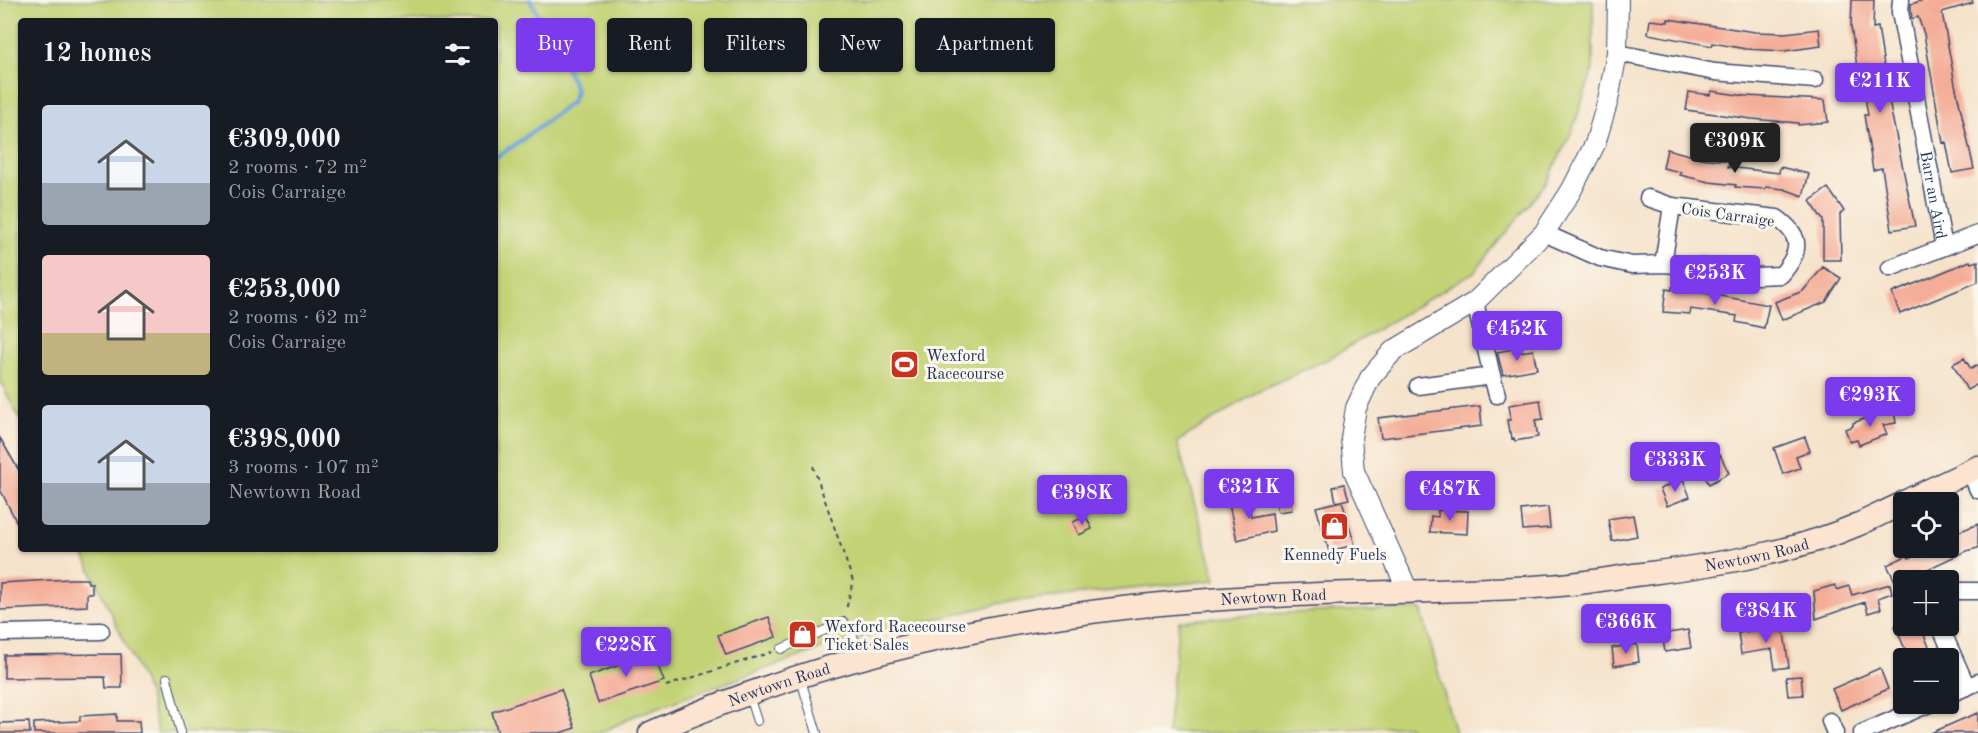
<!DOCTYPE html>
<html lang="en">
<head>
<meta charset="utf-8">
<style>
  :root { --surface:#171b24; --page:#242831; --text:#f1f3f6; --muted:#9ea1a6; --accent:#7c3aed }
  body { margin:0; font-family:"Old Standard TT",serif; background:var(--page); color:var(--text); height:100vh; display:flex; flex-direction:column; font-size:22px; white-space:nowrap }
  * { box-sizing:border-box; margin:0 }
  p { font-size:20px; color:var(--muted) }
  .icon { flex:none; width:33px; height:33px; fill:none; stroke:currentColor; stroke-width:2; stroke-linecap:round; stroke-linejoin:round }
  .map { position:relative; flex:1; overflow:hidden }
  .panel { position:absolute; left:18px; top:18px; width:480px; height:534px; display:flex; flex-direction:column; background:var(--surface); border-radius:6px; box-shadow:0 2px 4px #0004 }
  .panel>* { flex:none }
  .top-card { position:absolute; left:516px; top:18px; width:570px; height:54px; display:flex; gap:12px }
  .tools { position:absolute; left:1893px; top:492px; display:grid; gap:12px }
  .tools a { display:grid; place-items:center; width:66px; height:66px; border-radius:6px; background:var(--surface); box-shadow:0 2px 4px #0004; font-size:30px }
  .price { position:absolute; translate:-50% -51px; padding:0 14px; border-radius:6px; background:var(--accent); color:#fff; font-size:20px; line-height:39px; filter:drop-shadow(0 2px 3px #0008) }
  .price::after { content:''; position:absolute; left:50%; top:36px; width:18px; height:14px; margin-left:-9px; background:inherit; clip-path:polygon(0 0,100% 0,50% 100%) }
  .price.active { background:#222; color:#fff }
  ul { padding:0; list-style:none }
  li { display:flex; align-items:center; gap:18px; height:150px; padding:0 24px }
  li span { display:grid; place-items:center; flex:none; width:168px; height:120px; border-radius:6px; color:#555 }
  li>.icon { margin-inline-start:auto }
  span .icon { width:72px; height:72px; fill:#fffc; stroke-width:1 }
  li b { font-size:26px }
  h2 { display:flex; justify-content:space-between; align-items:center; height:72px; padding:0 24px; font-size:26px }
  .pill { padding:0 21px; border-radius:6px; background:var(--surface); box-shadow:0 2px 4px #0004; font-size:21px; line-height:54px }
  .pill.active { background:var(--accent); color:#fff }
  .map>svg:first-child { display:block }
  .green { fill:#c2d274; stroke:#6e8069; stroke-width:1.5 }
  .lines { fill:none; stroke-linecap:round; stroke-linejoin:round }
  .stream { stroke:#64a1d5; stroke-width:4.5 }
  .building { fill:#f4ad97 }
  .service-casing { stroke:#3c4a6e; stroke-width:10 }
  .minor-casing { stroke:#3c4a6e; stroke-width:19 }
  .tertiary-casing { stroke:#3c4a6e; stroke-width:22 }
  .secondary-casing { stroke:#3c4a6e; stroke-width:25 }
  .path { stroke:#3c4a6e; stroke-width:2; stroke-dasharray:4.5 4.5; stroke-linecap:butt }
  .service { stroke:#fff; stroke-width:8 }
  .minor { stroke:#fff; stroke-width:16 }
  .tertiary { stroke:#fff; stroke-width:20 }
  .secondary { stroke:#fde4d1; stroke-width:22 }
  .labels { text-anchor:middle; stroke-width:6; stroke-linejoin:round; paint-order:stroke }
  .street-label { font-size:16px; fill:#1b2f5e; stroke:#fbf7ec }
  .poi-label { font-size:16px; fill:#1b2f5e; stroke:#fbf7ec; text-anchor:start }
</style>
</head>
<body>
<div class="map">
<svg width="1978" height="733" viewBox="0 0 1978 733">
  <rect width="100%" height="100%" fill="#fbf7ec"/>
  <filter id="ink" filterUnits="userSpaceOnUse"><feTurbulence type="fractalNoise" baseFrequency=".0167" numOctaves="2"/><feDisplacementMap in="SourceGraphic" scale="12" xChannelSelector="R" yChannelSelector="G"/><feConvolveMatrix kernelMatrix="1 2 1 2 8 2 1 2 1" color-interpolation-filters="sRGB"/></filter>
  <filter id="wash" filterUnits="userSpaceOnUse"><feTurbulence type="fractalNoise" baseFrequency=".008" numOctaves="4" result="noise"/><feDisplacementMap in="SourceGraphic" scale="24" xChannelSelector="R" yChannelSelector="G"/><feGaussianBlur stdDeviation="1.35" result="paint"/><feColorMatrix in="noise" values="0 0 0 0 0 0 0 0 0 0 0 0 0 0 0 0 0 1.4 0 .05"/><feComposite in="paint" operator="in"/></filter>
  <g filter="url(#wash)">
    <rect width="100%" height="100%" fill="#f5e2ca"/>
    <!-- green -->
    <path class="green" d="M0 0H1593V69L1573 129 1546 183 1474 272 1328 359 1260 390 1177 442 1216 580 1005 602 829 646 634 716 601 733H158L148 692 81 549H495V21H21V422L0 380Z
      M1421 609 1455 733H1410L1408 726 1259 733H1167L1179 621C1260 613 1340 610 1421 609Z"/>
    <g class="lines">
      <!-- stream -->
      <path class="stream" d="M495 157 515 145 572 102 576 90 566 67 530 0"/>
    </g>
    <g id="blocks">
      <!-- building -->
      <path class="building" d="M1852 0H1874L1873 28 1878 27 1891 111 1915 226 1892 230 1882 168 1873 170 1864 115H1868L1861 73H1858L1851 27Z
        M1924 0H1972L1973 3 1942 12 1955 84 1974 169 1952 173 1946 142 1943 143 1924 34 1918 17 1912 19 1911 11V4Z
        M1668 19 1755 32 1785 33 1819 29 1821 46 1784 51 1746 49 1713 43 1712 46 1648 34 1650 20 1668 22Z
        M1711 91 1745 96 1825 100 1828 122 1798 125V123L1752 119 1686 110 1689 92 1710 95Z
        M1667 149 1700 158 1729 161 1728 167 1779 173 1780 167 1809 174 1803 196 1784 189 1766 187 1765 189 1735 187 1736 185 1709 182 1680 175 1681 172 1663 168Z
        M1828 188 1844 211 1840 214 1841 260H1823V220L1810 201Z
        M1970 261 1971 263 1978 261V282L1900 314 1892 293Z
        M1823 267 1841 278 1826 302 1782 320 1775 302 1803 291Z
        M1672 287 1769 305 1764 328 1736 322 1737 316 1691 309 1690 314 1663 312 1666 289 1672 290Z
        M1513 349 1514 353 1533 350 1537 369 1503 375 1497 352Z
        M1964 358 1971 369 1978 365V384L1967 390 1953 364Z
        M1540 400 1543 419 1535 420 1538 437 1515 441 1514 438 1512 439 1511 432H1509L1507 420H1511L1509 405Z
        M1480 406 1482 426 1381 438 1378 418Z
        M1894 411 1896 423 1883 425 1887 434 1859 445 1857 440 1850 442 1845 429 1853 426V423L1879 413Z
        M1805 437 1810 451 1796 456 1800 468 1783 474 1774 448Z
        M0 438 21 474V531L0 489Z
        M1720 455 1729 473 1709 484 1699 466Z
        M1683 479 1690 497 1667 506 1660 489Z
        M1344 484 1349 499 1336 502 1333 487Z
        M1288 491 1292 510 1278 512 1274 494Z
        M1248 497 1251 517 1272 513 1274 531 1237 540 1228 500Z
        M1342 501 1355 545 1329 551 1316 507Z
        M1548 507 1550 528 1523 530 1521 510Z
        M1438 510 1468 511 1467 534 1430 532 1431 516 1438 517Z
        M1633 515 1637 536 1612 541 1608 519Z
        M1086 516 1092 529 1079 535 1073 522Z
        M1978 524V548L1966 551 1917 574 1920 580H1904V599L1887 565 1908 555 1909 558 1932 548H1948V536Z
        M70 579H87L88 583H92V594H87V606L0 610V583Z
        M1890 584 1892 593 1878 598 1881 609 1868 613 1865 602 1816 619 1814 591 1835 585 1837 590 1849 586 1852 595Z
        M769 617 776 637 726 655 718 635Z
        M1783 626 1789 667 1775 669 1772 649 1741 654 1738 633Z
        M1895 626H1920L1934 658H1909Z
        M1688 630 1691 648 1665 652 1662 634Z
        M1637 644 1639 662 1614 666 1612 648Z
        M653 653 664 681 598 703 589 676Z
        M121 654 122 688H106L105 677 4 678V655Z
        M1880 668 1888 689 1841 710 1832 689Z
        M1801 676 1803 695 1788 696 1786 677Z
        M561 689 575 728 560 733H498L492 712Z
        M1978 713V733H1931L1963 719Z
        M117 714V721H139L140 733H34V723L80 721V716Z
        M29 722 30 733H0V723Z"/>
    </g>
  </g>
  <g filter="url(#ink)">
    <use href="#blocks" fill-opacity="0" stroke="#3c4a6e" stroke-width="1.5"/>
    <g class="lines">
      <defs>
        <path id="service" d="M781 649 844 622 864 655
          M800 677 817 733
          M167 678 181 733
          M749 696 757 721"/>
        <g id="minor">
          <path id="s1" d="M1901 0 1900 12 1944 247"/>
          <path d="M1617 53 1715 72 1815 80"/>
          <path d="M1648 198 1672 206"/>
          <path d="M1544 233 1600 258 1632 265 1663 264 1718 268 1756 276 1781 275C1801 252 1803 236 1777 218L1672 206 1663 264"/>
          <path d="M1890 268 1978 234"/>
          <path d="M1492 376 1497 395"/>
          <path d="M1418 386 1492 376 1475 302"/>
          <path d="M1970 471 1978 490"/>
          <path d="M1948 591H1978"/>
          <path d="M1940 626 1967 687"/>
          <path d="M0 633 101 631"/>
          <path d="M1948 695 1978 682"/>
          <path d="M1830 721 1835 733"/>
          <path d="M1862 733 1929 704"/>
        </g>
        <path id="tertiary" d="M1408 591 1354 471 1351 438 1356 408 1370 378 1393 351 1475 302 1544 233 1571 191 1595 144 1608 100 1617 53 1618 0"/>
        <g id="secondary">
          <path d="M1904 502 1978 467"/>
          <path id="s2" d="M650 733C835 651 1036 610 1238 598 1341 591 1445 593 1548 586 1582 584 1616 577 1650 573 1720 564 1792 553 1857 525 1873 518 1888 510 1904 503"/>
        </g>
      </defs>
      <!-- service casing -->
      <use href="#service" class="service-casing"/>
      <!-- minor casing -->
      <use href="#minor" class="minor-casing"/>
      <!-- tertiary casing -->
      <use href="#tertiary" class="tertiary-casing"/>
      <!-- secondary casing -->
      <use href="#secondary" class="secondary-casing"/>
      <!-- path -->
      <path class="path" d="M813 466 853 581 846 610
        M666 686 772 652"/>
      <!-- service -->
      <use href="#service" class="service"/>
      <!-- minor -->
      <use href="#minor" class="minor"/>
      <!-- tertiary -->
      <use href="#tertiary" class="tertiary"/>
      <!-- secondary -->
      <use href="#secondary" class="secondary"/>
    </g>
  </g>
  <!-- icons -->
  <defs>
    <symbol id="stadium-square" viewBox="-11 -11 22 22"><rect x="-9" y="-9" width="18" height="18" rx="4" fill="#c8321e" stroke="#fbf7ec"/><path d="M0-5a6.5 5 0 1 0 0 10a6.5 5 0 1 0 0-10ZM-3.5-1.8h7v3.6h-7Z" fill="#fff"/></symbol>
    <symbol id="shop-square" viewBox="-11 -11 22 22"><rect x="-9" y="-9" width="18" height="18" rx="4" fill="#c8321e" stroke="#fbf7ec"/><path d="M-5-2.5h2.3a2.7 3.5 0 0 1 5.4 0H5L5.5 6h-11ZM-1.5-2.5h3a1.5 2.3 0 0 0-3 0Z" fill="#fff"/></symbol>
  </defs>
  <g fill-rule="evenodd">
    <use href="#stadium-square" x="888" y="348" width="33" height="33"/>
    <use href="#shop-square" x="1318" y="510" width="33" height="33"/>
    <use href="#shop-square" x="786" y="618" width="33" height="33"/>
  </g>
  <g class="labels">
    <!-- street labels -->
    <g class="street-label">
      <text dy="6" stroke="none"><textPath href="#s1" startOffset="198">Barr an Aird</textPath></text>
      <text transform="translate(1728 214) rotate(8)" y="6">Cois Carraige</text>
      <text dy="6" stroke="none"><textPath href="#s2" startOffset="1128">Newtown Road</textPath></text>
      <text dy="6" stroke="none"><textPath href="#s2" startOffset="642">Newtown Road</textPath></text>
      <text dy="6" stroke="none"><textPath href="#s2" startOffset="138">Newtown Road</textPath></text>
    </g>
    <!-- poi labels -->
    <g class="poi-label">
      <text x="926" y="361">Wexford<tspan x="926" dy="18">Racecourse</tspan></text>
      <text x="1335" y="560" text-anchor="middle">Kennedy Fuels</text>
      <text x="824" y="632">Wexford Racecourse<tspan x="824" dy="18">Ticket Sales</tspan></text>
    </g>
  </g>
</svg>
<div class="tools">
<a><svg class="icon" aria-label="locate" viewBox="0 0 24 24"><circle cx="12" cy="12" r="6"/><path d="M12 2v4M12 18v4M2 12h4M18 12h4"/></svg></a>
<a>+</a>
<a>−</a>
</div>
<b class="price" style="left:1880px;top:114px">€211K</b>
<b class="price active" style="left:1735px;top:174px">€309K</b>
<b class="price" style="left:1715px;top:306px">€253K</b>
<b class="price" style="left:1517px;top:362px">€452K</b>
<b class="price" style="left:1870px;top:428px">€293K</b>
<b class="price" style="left:1675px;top:493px">€333K</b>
<b class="price" style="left:1249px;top:520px">€321K</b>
<b class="price" style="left:1450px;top:522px">€487K</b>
<b class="price" style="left:1082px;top:526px">€398K</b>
<b class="price" style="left:1766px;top:644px">€384K</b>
<b class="price" style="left:1626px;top:655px">€366K</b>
<b class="price" style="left:626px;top:678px">€228K</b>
<div class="top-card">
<a class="pill active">Buy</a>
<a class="pill">Rent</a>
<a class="pill">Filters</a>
<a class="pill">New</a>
<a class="pill">Apartment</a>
</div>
<section class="panel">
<h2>12 homes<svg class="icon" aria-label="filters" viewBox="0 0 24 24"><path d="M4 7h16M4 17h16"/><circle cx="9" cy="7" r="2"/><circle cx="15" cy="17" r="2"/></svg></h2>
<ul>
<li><span style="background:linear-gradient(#c9d6e8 65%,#9aa5b1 0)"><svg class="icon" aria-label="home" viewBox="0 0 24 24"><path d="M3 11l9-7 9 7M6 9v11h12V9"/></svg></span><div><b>€309,000</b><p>2 rooms · 72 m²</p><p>Cois Carraige</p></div></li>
<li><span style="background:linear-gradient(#f6c9c9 65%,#c2b280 0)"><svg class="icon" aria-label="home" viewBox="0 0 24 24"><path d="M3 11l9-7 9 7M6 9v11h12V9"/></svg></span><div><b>€253,000</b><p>2 rooms · 62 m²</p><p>Cois Carraige</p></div></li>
<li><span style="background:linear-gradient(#c9d6e8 65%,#9aa5b1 0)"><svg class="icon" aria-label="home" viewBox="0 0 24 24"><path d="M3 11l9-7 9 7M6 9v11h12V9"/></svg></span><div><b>€398,000</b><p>3 rooms · 107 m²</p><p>Newtown Road</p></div></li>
</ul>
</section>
</div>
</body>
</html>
